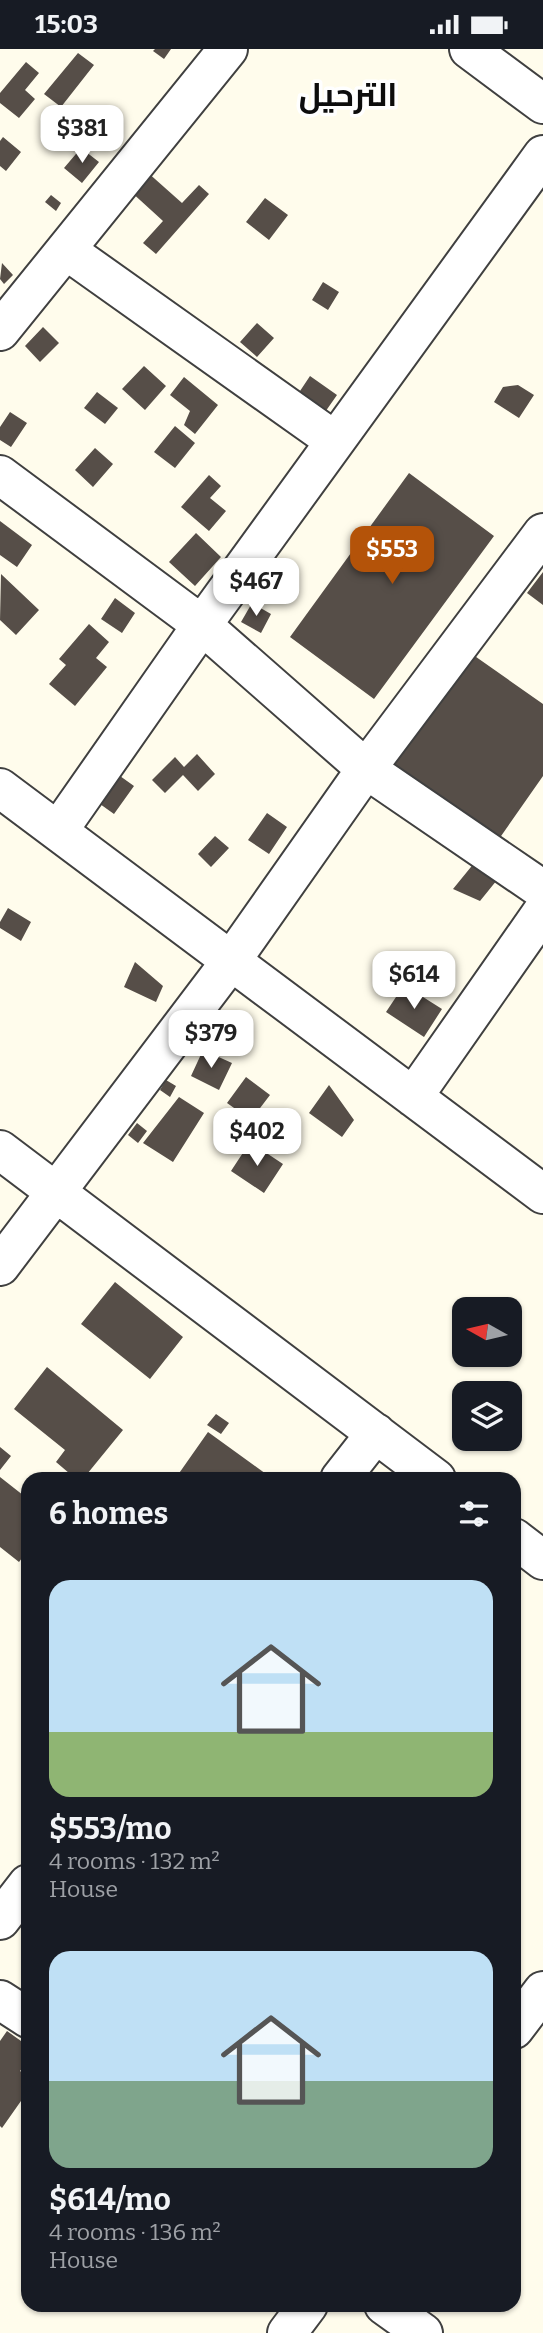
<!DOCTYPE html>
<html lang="en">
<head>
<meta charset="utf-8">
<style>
  :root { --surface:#171b24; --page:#20242c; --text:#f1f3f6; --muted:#9ea1a6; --accent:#b45309 }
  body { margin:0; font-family:Bitter,Cairo,serif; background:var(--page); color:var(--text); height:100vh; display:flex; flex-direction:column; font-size:26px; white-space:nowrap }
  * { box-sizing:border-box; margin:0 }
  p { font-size:23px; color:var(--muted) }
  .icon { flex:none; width:38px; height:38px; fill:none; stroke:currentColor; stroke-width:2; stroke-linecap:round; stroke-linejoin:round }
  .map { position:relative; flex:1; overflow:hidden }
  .side { position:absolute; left:21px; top:1423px; width:500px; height:840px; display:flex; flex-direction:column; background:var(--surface); border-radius:21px; box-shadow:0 2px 5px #0004 }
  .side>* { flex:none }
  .needle { width:46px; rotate:278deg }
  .tools { position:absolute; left:452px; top:1248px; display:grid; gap:14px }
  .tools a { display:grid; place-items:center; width:70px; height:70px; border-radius:14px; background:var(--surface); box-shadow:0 2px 5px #0004; font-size:35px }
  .price { position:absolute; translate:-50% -60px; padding:0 16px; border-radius:14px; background:#fff; color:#222; font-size:23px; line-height:46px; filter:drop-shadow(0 2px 4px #0008) }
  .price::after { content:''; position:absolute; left:50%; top:42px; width:21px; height:16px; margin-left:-10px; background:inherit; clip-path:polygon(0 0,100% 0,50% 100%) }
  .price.on { background:var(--accent); color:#fff }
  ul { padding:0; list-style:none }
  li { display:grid; align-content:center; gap:14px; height:371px; padding:0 28px }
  li span { display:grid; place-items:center; height:217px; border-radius:21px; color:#555 }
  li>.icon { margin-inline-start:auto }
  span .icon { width:126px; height:126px; fill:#fffc; stroke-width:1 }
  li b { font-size:30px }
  h2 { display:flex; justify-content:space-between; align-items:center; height:84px; padding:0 28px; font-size:30px }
  .status { display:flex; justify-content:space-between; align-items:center; height:49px; padding:0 35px; background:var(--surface); direction:ltr }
  .status svg { height:19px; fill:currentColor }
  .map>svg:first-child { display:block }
  .building { fill:#564e48 }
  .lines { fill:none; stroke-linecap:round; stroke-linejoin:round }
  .minor-casing { stroke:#404040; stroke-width:42 }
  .minor { stroke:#fff; stroke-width:38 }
  .labels { text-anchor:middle; stroke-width:7; stroke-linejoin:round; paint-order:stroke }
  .district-label { font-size:32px; font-weight:bold; fill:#0d0d0d; stroke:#fff }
</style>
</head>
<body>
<div class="status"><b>15:03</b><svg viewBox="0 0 49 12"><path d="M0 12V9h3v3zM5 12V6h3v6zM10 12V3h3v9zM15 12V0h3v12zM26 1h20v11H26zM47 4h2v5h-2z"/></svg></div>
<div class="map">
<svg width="543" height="2284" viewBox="0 0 543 2284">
  <rect width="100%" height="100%" fill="#fffcec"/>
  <!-- building -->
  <path class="building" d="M155 0H171L164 10 153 2Z
    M78 4 94 16 61 58 44 45Z
    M26 13 39 24 25 41 35 50 19 69 0 54V44Z
    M108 70 119 78 112 88 101 81Z
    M3 88 21 103 6 122 0 117V92Z
    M81 99 99 113 82 134 64 119Z
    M146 122 182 154 199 136 209 145 156 205 143 194 163 172 129 141Z
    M51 146 61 154 56 162 45 153Z
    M265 149 288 166 269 191 246 173Z
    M2 214 13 226 4 235 0 230Z
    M323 233 339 243 328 261 312 251Z
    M257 274 274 289 257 308 240 293Z
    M43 278 59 294 40 313 25 297Z
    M144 317 166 337 145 361 122 340Z
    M310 327 337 346 323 366 296 348Z
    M184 328 218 356 195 385 184 376 190 362 170 346Z
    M518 336 534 346 519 369 494 353 503 338Z
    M97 343 118 359 105 375 84 359Z
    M10 363 27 374 11 398 0 391V378Z
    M175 377 195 394 175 419 154 403Z
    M95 399 113 415 93 438 75 421Z
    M409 424 494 487 374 650 290 588Z
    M209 426 221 437 210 449 226 462 209 482 181 458Z
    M0 472 32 496 17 518 0 506Z
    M196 484 221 508 195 537 169 513Z
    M543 523V556L527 544Z
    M1 525 39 561 16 586 0 571Z
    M115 549 135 564 122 584 101 570Z
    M252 554 271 565 261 584 241 573Z
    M89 575 109 593 96 609 107 618 75 657 49 635 66 616 59 610Z
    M469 603 543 655V727L492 800 385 725Z
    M197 705 215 725 198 742 183 726 165 744 152 731 175 708 184 718Z
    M106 717 134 737 114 765 86 745Z
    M267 764 287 778 269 805 248 791Z
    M215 787 229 799 211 818 198 805Z
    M475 813 497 831 480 852 453 840Z
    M8 859 31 873 21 892 0 879V873Z
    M135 913 163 937 156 953 124 938Z
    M404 936 442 960 424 988 386 963Z
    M203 1001 232 1014 219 1041 191 1027Z
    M246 1028 270 1046 251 1071 227 1054Z
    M166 1031 176 1037 170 1048 160 1041Z
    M329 1036 354 1071 342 1088 309 1064Z
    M179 1048 204 1064 173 1113 143 1094Z
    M137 1074 147 1082 138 1094 128 1086Z
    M250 1093 283 1115 264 1144 231 1122Z
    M115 1233 183 1288 150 1330 81 1275Z
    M47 1318 123 1381 83 1430H76L56 1413 65 1401 14 1360Z
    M216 1365 229 1374 221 1385 207 1376Z
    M208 1383 273 1430H175Z
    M0 1398 11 1407 0 1421Z
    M0 1428 28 1450V1501L19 1513 0 1498Z
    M7 1982 28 1997V2018L25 2016 20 2022 28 2027V2042L2 2079 0 2077V1992Z"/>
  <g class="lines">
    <defs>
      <path id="minor" d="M469 0 543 55
        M66 201 335 392
        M0 282 228 0
        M0 426 202 576 366 720 543 841
        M0 739 543 1145
        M58 782 202 576 543 106
        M413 1048 543 862
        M0 1101 436 1430
        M0 1217 231 912 366 720 543 484
        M340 1430 376 1384
        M514 1489 543 1511
        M0 1871 28 1835
        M0 1951 28 1969
        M514 1980 543 1942
        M384 2256 423 2284
        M287 2284 308 2256"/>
    </defs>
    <!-- minor casing -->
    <use href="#minor" class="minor-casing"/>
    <!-- minor -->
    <use href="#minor" class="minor"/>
  </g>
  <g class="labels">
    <!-- district labels -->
    <g class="district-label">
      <text x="348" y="57">الترحيل</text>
    </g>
  </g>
</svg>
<div class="tools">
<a><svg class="needle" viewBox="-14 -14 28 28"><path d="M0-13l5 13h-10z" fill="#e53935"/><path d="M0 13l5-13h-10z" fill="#9ea1a6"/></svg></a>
<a><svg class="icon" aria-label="layers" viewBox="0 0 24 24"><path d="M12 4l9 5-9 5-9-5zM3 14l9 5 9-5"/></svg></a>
</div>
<b class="price" style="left:82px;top:116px">$381</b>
<b class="price on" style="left:392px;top:537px">$553</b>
<b class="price" style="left:256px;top:569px">$467</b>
<b class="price" style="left:414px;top:962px">$614</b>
<b class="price" style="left:211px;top:1021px">$379</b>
<b class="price" style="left:257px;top:1119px">$402</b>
<section class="side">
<h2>6 homes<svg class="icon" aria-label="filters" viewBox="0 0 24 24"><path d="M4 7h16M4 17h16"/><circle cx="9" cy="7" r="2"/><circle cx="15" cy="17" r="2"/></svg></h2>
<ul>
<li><span style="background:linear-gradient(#bfe0f5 70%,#8fb573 0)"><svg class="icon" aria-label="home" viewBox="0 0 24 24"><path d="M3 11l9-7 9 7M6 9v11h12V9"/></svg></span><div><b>$553/mo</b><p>4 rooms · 132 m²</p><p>House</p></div></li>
<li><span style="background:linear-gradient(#bfe0f5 60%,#7fa58c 0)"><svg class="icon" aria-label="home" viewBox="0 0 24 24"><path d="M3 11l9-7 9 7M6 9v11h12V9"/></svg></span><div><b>$614/mo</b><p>4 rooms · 136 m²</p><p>House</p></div></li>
</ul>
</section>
</div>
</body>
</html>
